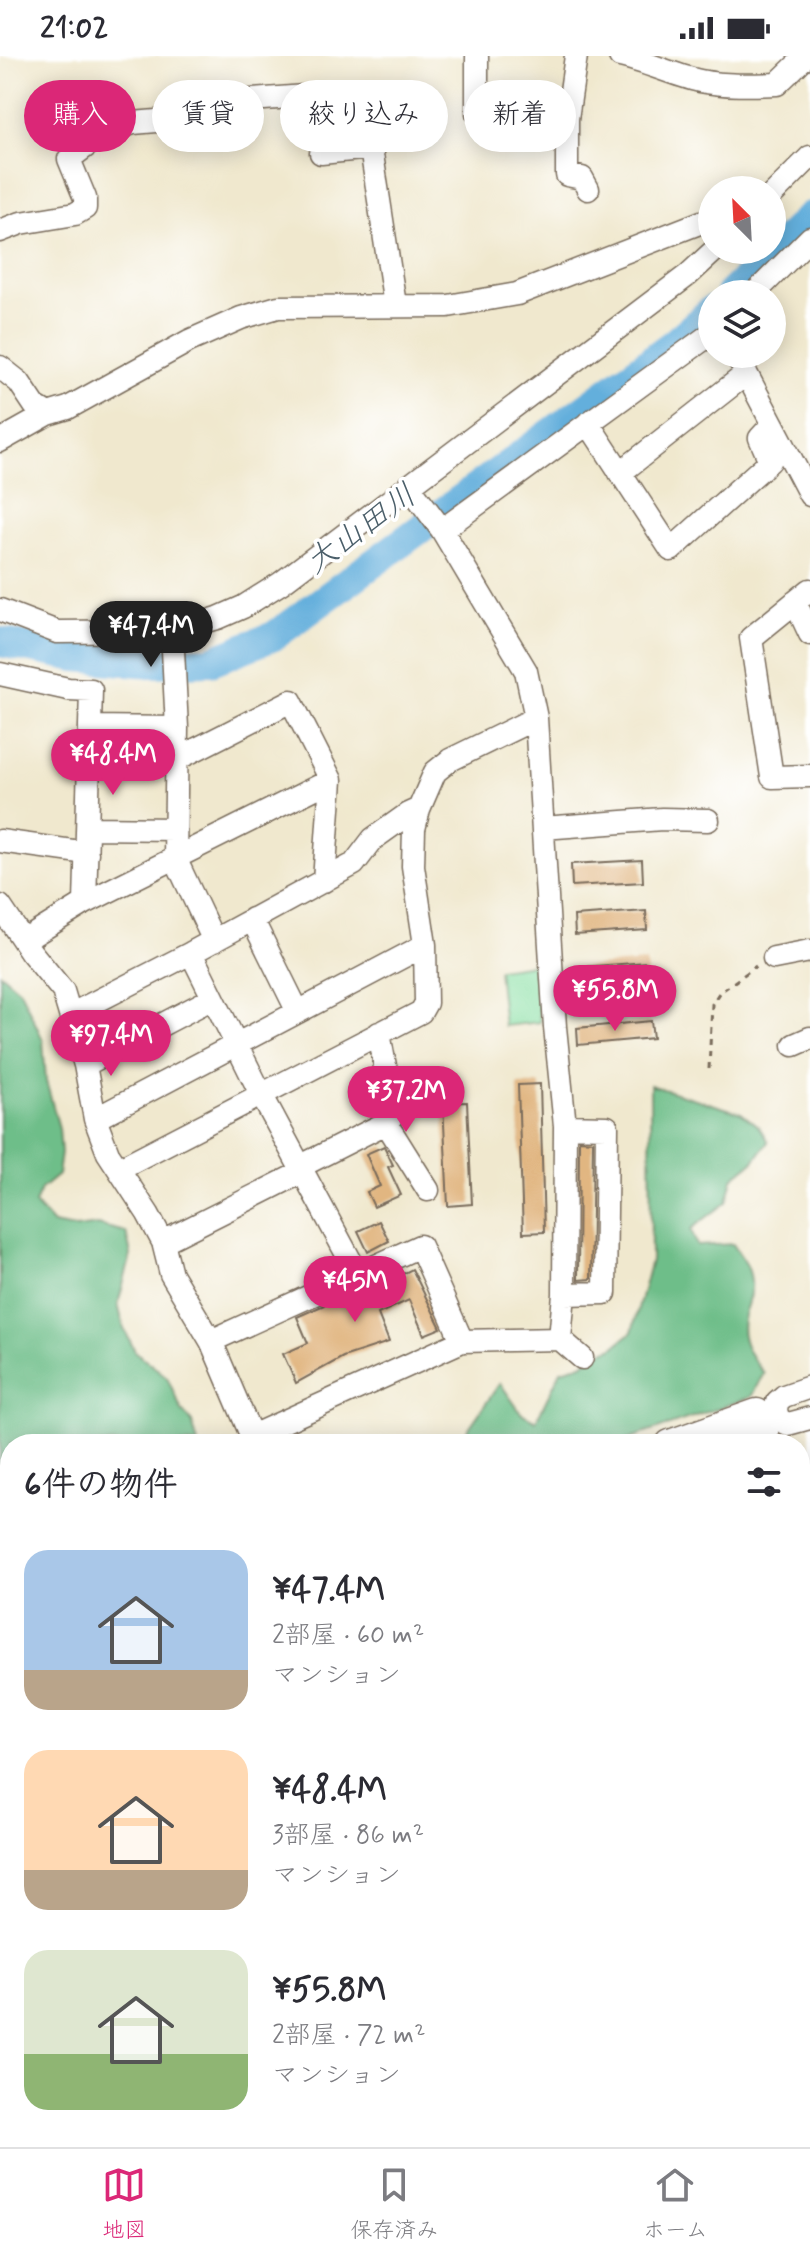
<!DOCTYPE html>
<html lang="ja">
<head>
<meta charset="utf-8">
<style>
  :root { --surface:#fff; --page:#f2f2f3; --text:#2b2b33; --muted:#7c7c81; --line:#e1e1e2; --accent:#db2777 }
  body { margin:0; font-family:Mynerve,"Klee One",sans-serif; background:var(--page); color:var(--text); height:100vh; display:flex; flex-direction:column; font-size:30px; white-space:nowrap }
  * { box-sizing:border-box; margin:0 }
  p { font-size:26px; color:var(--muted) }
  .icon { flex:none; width:44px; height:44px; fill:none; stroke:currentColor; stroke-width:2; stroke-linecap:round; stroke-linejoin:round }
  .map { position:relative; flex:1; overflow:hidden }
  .sheet { position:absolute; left:0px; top:1378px; width:810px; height:714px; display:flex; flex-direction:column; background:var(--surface); border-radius:32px 32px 0 0; box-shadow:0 4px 20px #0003 }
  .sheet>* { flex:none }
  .banner { position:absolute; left:24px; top:24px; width:762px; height:72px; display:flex; gap:16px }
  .needle { width:52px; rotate:336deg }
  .tools { position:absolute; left:698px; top:120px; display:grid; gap:16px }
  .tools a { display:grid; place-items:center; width:88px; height:88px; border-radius:50%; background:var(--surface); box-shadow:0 4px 20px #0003; font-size:40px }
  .price { position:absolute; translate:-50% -68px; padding:0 18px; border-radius:28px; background:var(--accent); color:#fff; font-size:26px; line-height:52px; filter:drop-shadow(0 2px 4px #0008) }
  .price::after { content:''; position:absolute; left:50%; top:48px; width:24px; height:18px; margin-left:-12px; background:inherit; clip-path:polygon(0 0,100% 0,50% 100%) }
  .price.on { background:#222; color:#fff }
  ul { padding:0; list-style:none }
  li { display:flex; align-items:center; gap:24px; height:200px; padding:0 24px }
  li span { display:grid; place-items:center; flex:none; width:224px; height:160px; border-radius:24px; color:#555 }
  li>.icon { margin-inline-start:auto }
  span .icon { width:96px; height:96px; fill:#fffc; stroke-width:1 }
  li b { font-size:34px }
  h2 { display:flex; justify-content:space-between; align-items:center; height:96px; padding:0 24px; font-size:34px }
  .chip { padding:0 28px; border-radius:36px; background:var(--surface); box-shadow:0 4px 20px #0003; font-size:28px; line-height:72px }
  .chip.on { background:var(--accent); color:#fff }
  .status { display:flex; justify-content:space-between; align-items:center; height:56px; padding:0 40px; background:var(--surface); direction:ltr }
  .status svg { height:22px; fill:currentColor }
  .menu { display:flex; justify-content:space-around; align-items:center; height:112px; border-top:2px solid var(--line); background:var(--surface); font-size:22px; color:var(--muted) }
  .menu a { display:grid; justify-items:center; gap:4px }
  .menu .on { color:var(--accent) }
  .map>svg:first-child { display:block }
  .green { fill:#88dfa3; stroke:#628460; stroke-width:2 }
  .forest { fill:#6ebe89; stroke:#547454; stroke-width:2 }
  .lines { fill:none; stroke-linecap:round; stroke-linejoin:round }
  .river { stroke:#63afdc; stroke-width:30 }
  .building { fill:#e1b681 }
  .minor-casing { stroke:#7a6c5c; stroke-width:25 }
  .major-casing { stroke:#7a6c5c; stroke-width:31 }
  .path { stroke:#7a6c5c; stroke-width:3; stroke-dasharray:6 6; stroke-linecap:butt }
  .minor { stroke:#fff; stroke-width:22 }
  .major { stroke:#fff; stroke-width:28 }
  .labels { text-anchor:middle; stroke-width:7; stroke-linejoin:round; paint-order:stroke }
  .water-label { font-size:32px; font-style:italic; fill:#4b5f6a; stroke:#fff }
</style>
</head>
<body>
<div class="status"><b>21:02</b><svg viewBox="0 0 49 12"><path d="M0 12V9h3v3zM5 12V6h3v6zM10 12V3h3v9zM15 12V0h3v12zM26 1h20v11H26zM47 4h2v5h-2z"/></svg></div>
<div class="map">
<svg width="810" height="2091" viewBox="0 0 810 2091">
  <rect width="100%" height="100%" fill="#fff"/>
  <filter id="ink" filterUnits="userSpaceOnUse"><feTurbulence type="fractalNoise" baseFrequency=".0125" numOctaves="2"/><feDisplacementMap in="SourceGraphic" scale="16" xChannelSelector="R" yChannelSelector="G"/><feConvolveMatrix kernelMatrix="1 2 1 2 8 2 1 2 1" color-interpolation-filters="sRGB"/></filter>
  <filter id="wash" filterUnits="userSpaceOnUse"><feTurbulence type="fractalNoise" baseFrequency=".006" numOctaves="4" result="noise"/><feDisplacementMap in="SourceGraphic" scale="32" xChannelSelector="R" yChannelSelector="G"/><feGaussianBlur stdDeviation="1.8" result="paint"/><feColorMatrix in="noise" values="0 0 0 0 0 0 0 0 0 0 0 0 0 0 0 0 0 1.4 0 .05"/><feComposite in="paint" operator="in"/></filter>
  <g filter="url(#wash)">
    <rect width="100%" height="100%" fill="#f0e8ce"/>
    <!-- green -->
    <path class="green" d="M534 908 540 966 504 970 498 913Z
      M377 2082H480L479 2091H376Z"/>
    <!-- forest -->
    <path class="forest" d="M0 917 20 934 43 984 46 1025 59 1072 61 1097 58 1119 41 1133 35 1148 53 1168 75 1172 98 1169 126 1176 131 1199 118 1248 124 1273 135 1295 167 1321 182 1355 192 1366 198 1388H10V1538L0 1533Z
      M650 1029 741 1057 759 1071 768 1086 754 1105 733 1122 727 1146 691 1173 697 1190 733 1188C737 1195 743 1202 747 1210 765 1251 716 1262 764 1317L751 1341 614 1388H458L500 1327 521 1357 536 1365 561 1314 582 1308 594 1298 612 1292 632 1276 651 1204Z
      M802 1431C810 1451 810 1467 800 1487V1432Z
      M10 1703V2056H5L0 2063V1705Z"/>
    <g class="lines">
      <!-- river -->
      <path class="river" d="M730 238 810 160
        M0 586 76 601 151 607 211 605 274 580 674 287 712 254"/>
    </g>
    <g id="blocks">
      <!-- building -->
      <path class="building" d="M642 804 643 826 572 830 571 808Z
        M646 855 647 874 575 879 574 860Z
        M646 906 648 929 572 935 570 912Z
        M651 965 653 982 578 989 577 972Z
        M540 1028 544 1176 523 1177 518 1029Z
        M467 1046 472 1148 448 1150 443 1047Z
        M579 1084 593 1085 591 1223 578 1224Z
        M384 1090 393 1109 388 1111 401 1139 374 1151 367 1136 380 1130 366 1098Z
        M379 1165 389 1185 368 1196 358 1175Z
        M412 1213 441 1272 424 1279 409 1244 378 1258 389 1286 343 1301 296 1327 283 1298 308 1287 297 1261 367 1230 369 1236Z"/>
    </g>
  </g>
  <g filter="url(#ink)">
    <use href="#blocks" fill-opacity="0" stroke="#7a6c5c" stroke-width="2"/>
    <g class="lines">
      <defs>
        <path id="minor" d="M477 0V57L567 63
          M576 0 567 63V119L582 122 588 133
          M620 0C647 6 673 19 700 25 725 30 751 29 777 28L806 0
          M321 97 371 92 395 249
          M772 139 810 101
          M0 175 21 167 75 158 85 152V142L69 103 93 85 122 71 133 67 180 63 200 48 344 37 363 46 371 92
          M754 238 810 182
          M736 298 810 439
          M0 311 19 326 35 350 48 358 68 352 189 285 241 262 278 251 448 250 517 238 712 162
          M588 367 671 494 770 405 760 382 772 369
          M0 385 48 358
          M620 417 746 318
          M410 431 442 474 712 277
          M442 474 526 615 536 662 555 971 565 1070 564 1238 560 1283
          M810 534 751 582 772 721 810 720
          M795 546 810 578
          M0 554 57 576 172 575 218 562 243 551 281 527 688 219 715 194
          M172 575 177 672 175 802 214 885
          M0 618 68 633 91 634 85 847
          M91 671 177 672
          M177 703 291 645 331 724 324 825
          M89 772 174 773
          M543 772 662 763 708 764
          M0 785 87 797
          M0 850 31 896 63 935 85 1009 95 1063 108 1097 148 1158 163 1186 171 1218 211 1285 255 1388
          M252 863 298 956
          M25 884 85 847 331 724
          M191 897 261 1038 357 1217
          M774 902 810 895
          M72 958 191 897 354 808 373 783 408 758 419 753
          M794 989 810 982
          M85 1009 213 942
          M95 1063 425 889
          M386 1067 428 1134
          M301 1110 386 1067 392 1060V1049L379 977
          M120 1112 421 956 426 947 425 889 413 810 414 773 419 753 435 716 450 704 536 662
          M163 1186 304 1115
          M564 1238 605 1237 607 1071 565 1070
          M211 1285 420 1190 462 1285
          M810 1331 784 1340 777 1346 776 1355 779 1364 788 1368 810 1362
          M252 1380 462 1285 560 1283 582 1302
          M800 1619 810 1601
          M800 1694 810 1691
          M800 1803 810 1800
          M800 1914 810 1911
          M800 2028 810 2025
          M693 2082 694 2091
          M485 2091V2082"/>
        <path id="major" d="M670 1388 757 1357
          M731 1388 764 1376
          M0 1616 10 1614"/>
      </defs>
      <!-- minor casing -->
      <use href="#minor" class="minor-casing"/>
      <!-- major casing -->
      <use href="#major" class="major-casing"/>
      <!-- path -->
      <path class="path" d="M709 1013 712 948 719 937 756 910"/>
      <!-- minor -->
      <use href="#minor" class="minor"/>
      <!-- major -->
      <use href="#major" class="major"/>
    </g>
  </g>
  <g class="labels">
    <!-- water labels -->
    <g class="water-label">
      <text transform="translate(360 472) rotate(-36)" y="11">大山田川</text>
    </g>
  </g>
</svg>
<div class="tools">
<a><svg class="needle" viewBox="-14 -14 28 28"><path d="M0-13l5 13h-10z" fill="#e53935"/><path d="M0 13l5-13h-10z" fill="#7c7c81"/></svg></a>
<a><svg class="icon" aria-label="layers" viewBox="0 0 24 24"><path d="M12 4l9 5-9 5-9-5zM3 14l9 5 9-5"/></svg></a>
</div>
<b class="price on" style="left:151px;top:613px">¥47.4M</b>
<b class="price" style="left:113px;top:741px">¥48.4M</b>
<b class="price" style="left:615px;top:977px">¥55.8M</b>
<b class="price" style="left:111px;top:1022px">¥97.4M</b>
<b class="price" style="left:406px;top:1078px">¥37.2M</b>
<b class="price" style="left:355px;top:1268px">¥45M</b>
<div class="banner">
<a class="chip on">購入</a>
<a class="chip">賃貸</a>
<a class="chip">絞り込み</a>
<a class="chip">新着</a>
</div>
<section class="sheet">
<h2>6件の物件<svg class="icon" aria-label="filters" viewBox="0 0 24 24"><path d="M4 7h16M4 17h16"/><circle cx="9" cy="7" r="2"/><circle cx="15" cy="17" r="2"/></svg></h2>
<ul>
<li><span style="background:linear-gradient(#a9c7e8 75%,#b9a48a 0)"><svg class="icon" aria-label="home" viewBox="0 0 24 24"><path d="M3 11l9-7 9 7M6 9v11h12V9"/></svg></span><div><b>¥47.4M</b><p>2部屋 · 60 m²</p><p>マンション</p></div></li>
<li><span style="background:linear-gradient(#ffd9b3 75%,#b9a48a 0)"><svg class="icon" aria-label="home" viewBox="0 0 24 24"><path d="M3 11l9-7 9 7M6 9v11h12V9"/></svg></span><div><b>¥48.4M</b><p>3部屋 · 86 m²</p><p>マンション</p></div></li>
<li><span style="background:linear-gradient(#dfe7d0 65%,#8fb573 0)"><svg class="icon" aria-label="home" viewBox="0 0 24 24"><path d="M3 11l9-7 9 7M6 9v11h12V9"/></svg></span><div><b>¥55.8M</b><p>2部屋 · 72 m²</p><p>マンション</p></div></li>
</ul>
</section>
</div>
<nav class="menu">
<a class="on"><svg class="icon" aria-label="map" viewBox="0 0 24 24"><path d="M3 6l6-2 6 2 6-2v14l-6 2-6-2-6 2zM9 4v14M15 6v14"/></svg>地図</a>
<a><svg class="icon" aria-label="saved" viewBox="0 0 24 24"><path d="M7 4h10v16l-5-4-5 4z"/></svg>保存済み</a>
<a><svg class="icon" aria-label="home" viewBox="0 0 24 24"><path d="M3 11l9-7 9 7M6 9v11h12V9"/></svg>ホーム</a>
</nav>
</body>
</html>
